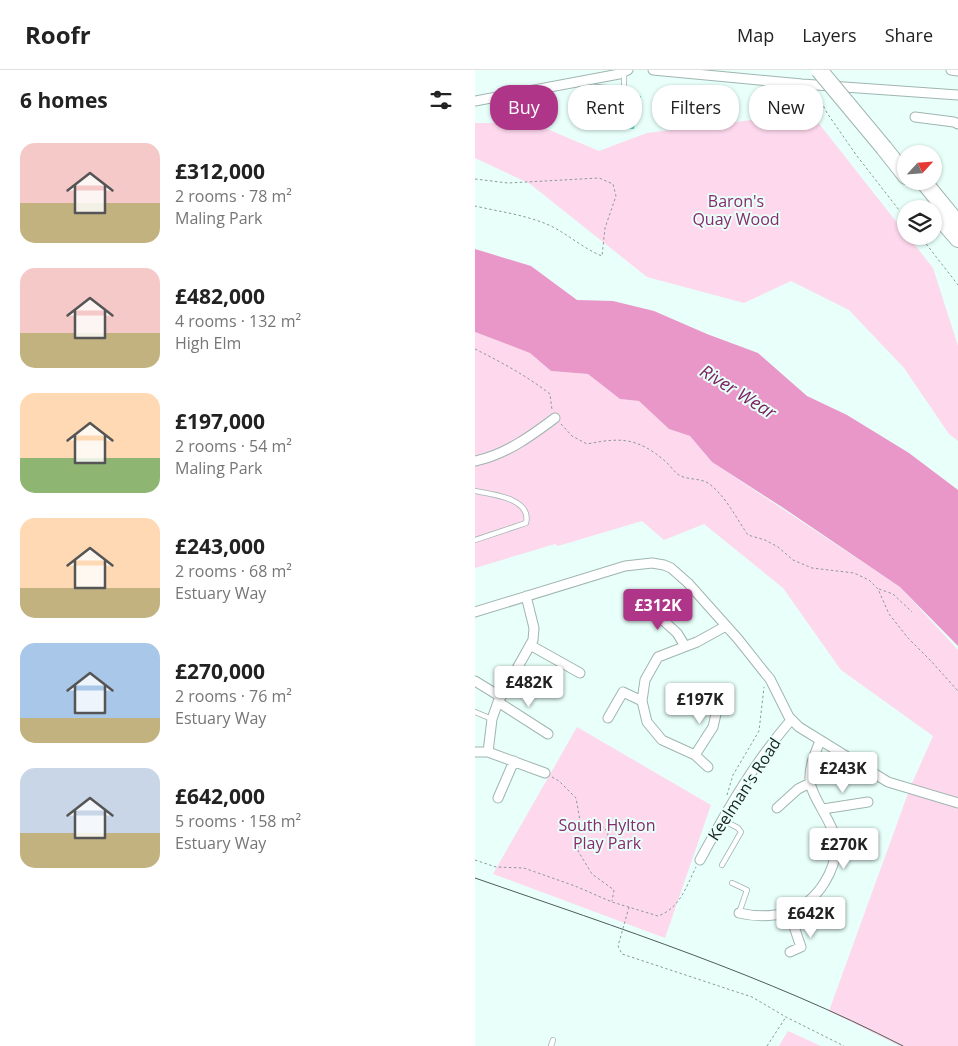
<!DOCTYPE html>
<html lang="en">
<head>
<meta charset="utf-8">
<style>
  :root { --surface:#fff; --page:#f2f2f2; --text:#222; --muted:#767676; --line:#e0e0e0; --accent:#af3589 }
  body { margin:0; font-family:"Open Sans",sans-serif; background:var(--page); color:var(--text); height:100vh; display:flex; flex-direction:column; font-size:19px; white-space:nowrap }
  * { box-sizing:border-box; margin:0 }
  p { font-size:16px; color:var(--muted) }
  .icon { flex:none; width:28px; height:28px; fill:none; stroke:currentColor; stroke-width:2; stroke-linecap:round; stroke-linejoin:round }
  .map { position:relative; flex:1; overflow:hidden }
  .drawer { display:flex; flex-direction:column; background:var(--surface); width:475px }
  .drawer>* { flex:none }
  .banner { position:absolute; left:15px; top:15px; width:392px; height:45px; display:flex; gap:10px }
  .needle { width:32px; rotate:64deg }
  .tools { position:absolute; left:422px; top:75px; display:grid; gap:10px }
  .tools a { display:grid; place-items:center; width:45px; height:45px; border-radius:50%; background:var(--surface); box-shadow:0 1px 4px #0004; font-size:25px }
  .price { position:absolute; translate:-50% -42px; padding:0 11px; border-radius:5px; background:#fff; color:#222; font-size:16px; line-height:32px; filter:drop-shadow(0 1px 2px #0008) }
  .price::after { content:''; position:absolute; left:50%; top:30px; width:15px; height:11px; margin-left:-8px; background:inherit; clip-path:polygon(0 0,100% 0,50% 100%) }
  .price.active { background:var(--accent); color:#fff }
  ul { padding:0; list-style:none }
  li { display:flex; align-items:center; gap:15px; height:125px; padding:0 20px }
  li span { display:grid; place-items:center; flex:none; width:140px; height:100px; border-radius:15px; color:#555 }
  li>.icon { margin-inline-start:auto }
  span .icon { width:60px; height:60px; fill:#fffc; stroke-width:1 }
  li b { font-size:21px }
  h2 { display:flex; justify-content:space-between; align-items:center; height:60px; padding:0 20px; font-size:21px }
  .tag { padding:0 18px; border-radius:20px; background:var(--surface); box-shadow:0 1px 4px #0004; font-size:18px; line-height:45px }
  .tag.active { background:var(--accent); color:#fff }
  header { display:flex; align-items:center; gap:30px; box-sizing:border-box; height:70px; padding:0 25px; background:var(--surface); border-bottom:1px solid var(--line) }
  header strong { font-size:24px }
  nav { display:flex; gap:28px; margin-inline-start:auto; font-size:18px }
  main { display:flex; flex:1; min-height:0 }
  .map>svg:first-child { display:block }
  .green { fill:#fed8ed }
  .water { fill:#e897c8 }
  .building { fill:#57d7c5 }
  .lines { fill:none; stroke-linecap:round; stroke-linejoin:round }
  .lane-casing { stroke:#a0b5b1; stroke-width:6 }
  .street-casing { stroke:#a0b5b1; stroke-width:11 }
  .highway-casing { stroke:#a0b5b1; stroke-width:18 }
  .path { stroke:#8a9a97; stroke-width:1; stroke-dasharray:2.5 2.5; stroke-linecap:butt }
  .lane { stroke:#fff; stroke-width:4.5 }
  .street { stroke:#fff; stroke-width:9 }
  .highway { stroke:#fff; stroke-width:16 }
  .tram { stroke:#505c59; stroke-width:1 }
  .highway-bridge-casing { stroke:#a0b5b1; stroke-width:18; stroke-linecap:butt }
  .highway-bridge { stroke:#fff; stroke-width:16 }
  .labels { text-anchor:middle; stroke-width:4; stroke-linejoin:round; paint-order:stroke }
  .park-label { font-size:16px; fill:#892b6b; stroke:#e8fffa }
  .street-label { font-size:16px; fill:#19211f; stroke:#e8fffa }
  .water-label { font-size:18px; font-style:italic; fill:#7c1e5f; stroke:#e8fffa }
</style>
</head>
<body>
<header>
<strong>Roofr</strong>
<nav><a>Map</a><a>Layers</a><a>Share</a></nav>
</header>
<main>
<section class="drawer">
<h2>6 homes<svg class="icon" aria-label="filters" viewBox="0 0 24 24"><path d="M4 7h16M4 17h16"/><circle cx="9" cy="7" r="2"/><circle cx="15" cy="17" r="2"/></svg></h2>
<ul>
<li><span style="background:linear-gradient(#f6c9c9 60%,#c2b280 0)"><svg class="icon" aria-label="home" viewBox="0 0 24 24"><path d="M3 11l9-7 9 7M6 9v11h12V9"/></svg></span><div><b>£312,000</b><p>2 rooms · 78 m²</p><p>Maling Park</p></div></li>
<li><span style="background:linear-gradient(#f6c9c9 65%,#c2b280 0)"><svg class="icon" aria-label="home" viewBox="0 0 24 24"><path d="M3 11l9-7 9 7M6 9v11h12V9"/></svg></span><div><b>£482,000</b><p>4 rooms · 132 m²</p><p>High Elm</p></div></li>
<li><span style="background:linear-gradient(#ffd9b3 65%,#8fb573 0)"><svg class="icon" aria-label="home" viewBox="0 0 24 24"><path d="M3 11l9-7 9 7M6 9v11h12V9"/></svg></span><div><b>£197,000</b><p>2 rooms · 54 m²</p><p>Maling Park</p></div></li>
<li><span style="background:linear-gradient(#ffd9b3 70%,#c2b280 0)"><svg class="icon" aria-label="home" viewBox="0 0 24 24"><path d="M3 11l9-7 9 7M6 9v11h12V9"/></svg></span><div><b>£243,000</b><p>2 rooms · 68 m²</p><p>Estuary Way</p></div></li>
<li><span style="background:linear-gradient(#a9c7e8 75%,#c2b280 0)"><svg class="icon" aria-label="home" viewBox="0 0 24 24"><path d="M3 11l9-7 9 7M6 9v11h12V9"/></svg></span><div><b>£270,000</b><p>2 rooms · 76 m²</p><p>Estuary Way</p></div></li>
<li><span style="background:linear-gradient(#c9d6e8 65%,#c2b280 0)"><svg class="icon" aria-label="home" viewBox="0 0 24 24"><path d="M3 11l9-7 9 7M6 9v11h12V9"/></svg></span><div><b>£642,000</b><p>5 rooms · 158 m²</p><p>Estuary Way</p></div></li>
</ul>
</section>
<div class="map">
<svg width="483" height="976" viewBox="0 0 483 976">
  <rect width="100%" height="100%" fill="#e8fffa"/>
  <!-- green -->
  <path class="green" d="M309 46H338L431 164V166H433L458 198 483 276V371L474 364 429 298 374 240 316 211 269 233 172 207 55 114 0 88V53H58L124 81 172 63Z
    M0 262 55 283 76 301 113 304 145 329 164 331 194 359 215 366 237 392 425 517 483 580V976H425L354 941 435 718 458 666 366 600 308 518 229 454 189 470 167 451 83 476 80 474 0 498Z
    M102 657 236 735 190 868 18 804Z
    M313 961 346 976H304Z"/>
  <!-- water -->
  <path class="water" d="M0 179 56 196 102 230 138 231 179 241 232 264 283 283 332 326 372 345 434 383 483 420V576L425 517 307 437 237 392 215 366 194 359 164 331 145 329 113 304 76 301 55 283 0 262Z"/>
  <!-- building -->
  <path class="building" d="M126 24 154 26 153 42 122 40V35H126Z
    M156 25 166 26 165 36H156Z
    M130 42 152 44V47H157V49H160L159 59 129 58Z"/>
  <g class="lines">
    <defs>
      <path id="lane" d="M114 42 113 26 115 20 121 17 145 19 149 18V2
        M0 421C16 424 57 428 51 453L0 470
        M0 642 17 649
        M247 795 266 762 263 758 248 750
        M257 813 272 820 264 843
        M76 976 78 970"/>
      <path id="street" d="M178 0 327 14 483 25
        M476 0 483 1
        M0 31 144 4 153 0
        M440 47 479 52 483 54
        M0 391C30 385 56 366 80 348
        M170 534 202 563 210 576
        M0 542 150 496 177 493 189 495 196 498 213 513 263 569 290 603 295 609 314 647 324 657 413 712 483 733
        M55 575 105 603
        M0 611 26 627
        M23 632 73 664
        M133 648 148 622 167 631
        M0 682H13L70 703
        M13 682 17 649 23 632 58 570 59 558 51 526
        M220 685 238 657 244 631
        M233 697 220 685 187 670 172 652 167 631 170 610 183 587 222 572 251 556
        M23 728 39 691
        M302 738 323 719 335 713
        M348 739 393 732
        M225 790C252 740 279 693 316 650
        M314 842 326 877 315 882
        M264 843C281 847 297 847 313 842 343 833 365 797 360 767 356 750 336 726 335 711 334 696 340 684 345 671"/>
      <path id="highway" d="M409 78 431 106
        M448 111 483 154
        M465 148 483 169"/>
    </defs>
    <!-- lane casing -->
    <use href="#lane" class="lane-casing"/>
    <!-- street casing -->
    <use href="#street" class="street-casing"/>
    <!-- highway casing -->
    <use href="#highway" class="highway-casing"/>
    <!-- path -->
    <path class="path" d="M334 23 347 33 352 43 382 86 431 149
      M0 109 33 113 124 108 138 114 141 126 130 158 127 186C109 179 94 165 76 156 52 145 26 142 0 136
      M445 166 483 215
      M0 279C26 292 52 306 75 324L77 340
      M86 354 97 366 112 374C146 367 163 368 190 391 195 395 199 402 204 405 212 410 225 408 233 413 251 426 261 448 273 465L290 470 303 477 318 490 337 498 379 503 394 510 403 519 414 544 433 568 456 591 483 621
      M404 519 418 524 437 542
      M77 707 84 711 101 728 106 756 103 767V781L117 804 139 820 137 831
      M252 725 258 705 284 661 289 617
      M107 756C118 752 128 752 133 764L131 768
      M0 790 21 797 49 798 100 816 137 832 183 846C205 838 211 817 221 797
      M154 837 143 876 147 884 277 927 311 947 369 976
      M292 976 311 947"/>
    <!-- lane -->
    <use href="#lane" class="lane"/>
    <!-- street -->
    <use href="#street" class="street"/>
    <!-- highway -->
    <use href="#highway" class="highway"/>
    <!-- tram -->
    <path class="tram" d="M0 808C144 858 292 906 428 976"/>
    <defs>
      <path id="highway-bridge" d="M344 0 409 78"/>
    </defs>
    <!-- highway-bridge casing -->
    <use href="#highway-bridge" class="highway-bridge-casing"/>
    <!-- highway-bridge -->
    <use href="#highway-bridge" class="highway-bridge"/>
  </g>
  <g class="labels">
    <!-- park labels -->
    <g class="park-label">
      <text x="261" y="137">Baron's<tspan x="261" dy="18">Quay Wood</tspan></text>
      <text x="132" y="761">South Hylton<tspan x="132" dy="18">Play Park</tspan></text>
    </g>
    <!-- street labels -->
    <g class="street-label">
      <text transform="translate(269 719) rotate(-57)" y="6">Keelman's Road</text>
    </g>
    <!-- water labels -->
    <g class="water-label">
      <text transform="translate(263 322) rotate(32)" y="6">River Wear</text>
    </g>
  </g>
</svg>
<div class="tools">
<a><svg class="needle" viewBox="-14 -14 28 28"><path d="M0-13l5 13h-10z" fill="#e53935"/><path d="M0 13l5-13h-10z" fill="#767676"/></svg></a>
<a><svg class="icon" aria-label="layers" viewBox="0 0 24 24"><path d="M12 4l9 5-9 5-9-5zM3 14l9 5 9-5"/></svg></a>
</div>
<b class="price active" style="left:183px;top:561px">£312K</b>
<b class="price" style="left:54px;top:638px">£482K</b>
<b class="price" style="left:225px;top:655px">£197K</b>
<b class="price" style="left:368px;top:724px">£243K</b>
<b class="price" style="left:369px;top:800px">£270K</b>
<b class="price" style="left:336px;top:869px">£642K</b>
<div class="banner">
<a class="tag active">Buy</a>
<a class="tag">Rent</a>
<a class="tag">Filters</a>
<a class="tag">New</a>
</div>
</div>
</main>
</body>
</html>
